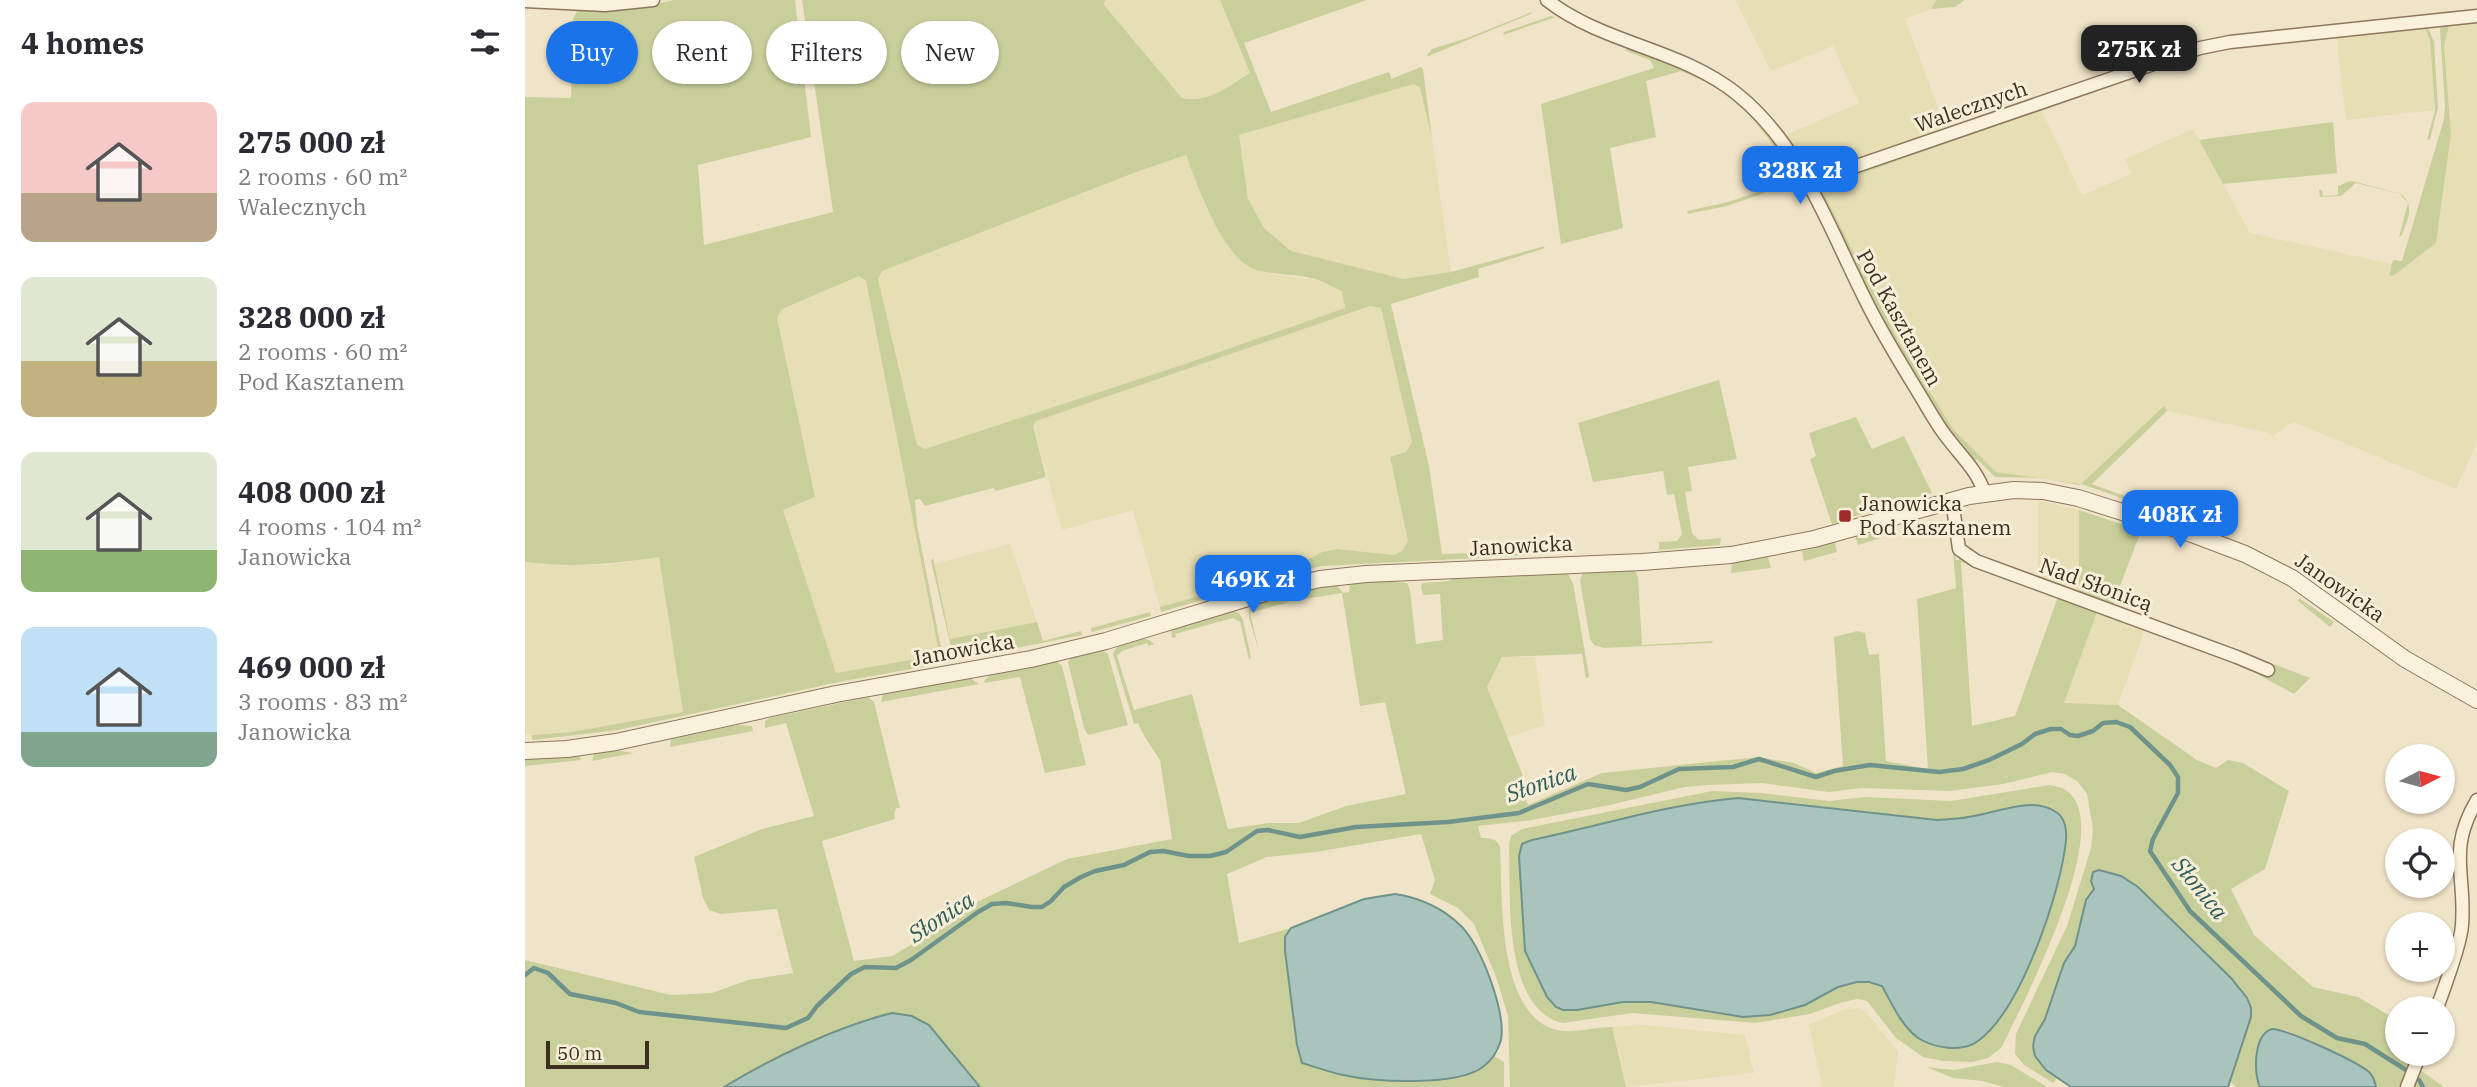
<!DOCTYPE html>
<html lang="en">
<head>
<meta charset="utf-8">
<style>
  :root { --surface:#fff; --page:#f7f7f7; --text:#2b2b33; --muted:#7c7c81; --accent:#1a73e8 }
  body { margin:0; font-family:"IBM Plex Serif",serif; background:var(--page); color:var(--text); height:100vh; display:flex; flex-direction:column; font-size:26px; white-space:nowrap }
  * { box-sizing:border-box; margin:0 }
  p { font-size:23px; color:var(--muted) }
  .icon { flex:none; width:38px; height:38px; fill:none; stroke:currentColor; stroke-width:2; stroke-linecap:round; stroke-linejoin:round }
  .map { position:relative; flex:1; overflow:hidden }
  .side { display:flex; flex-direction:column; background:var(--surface); width:525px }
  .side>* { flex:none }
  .hud { position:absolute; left:21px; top:21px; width:665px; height:63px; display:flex; gap:14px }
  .needle { width:46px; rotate:84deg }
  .controls { position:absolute; left:1860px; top:744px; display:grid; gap:14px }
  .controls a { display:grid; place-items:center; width:70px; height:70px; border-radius:50%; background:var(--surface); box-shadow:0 2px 5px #0004; font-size:35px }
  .scale { position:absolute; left:21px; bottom:18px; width:103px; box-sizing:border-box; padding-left:7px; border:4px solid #3d2e20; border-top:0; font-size:19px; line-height:24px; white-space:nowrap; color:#3d2e20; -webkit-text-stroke:5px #f7eed8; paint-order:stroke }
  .price { position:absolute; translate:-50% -60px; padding:0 16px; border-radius:14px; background:var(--accent); color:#fff; font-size:23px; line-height:46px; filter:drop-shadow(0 2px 4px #0008) }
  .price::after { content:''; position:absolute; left:50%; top:42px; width:21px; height:16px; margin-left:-10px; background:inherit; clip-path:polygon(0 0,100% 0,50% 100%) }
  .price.selected { background:#222; color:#fff }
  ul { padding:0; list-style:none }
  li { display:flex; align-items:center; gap:21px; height:175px; padding:0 21px }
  li span { display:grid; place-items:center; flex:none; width:196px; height:140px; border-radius:14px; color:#555 }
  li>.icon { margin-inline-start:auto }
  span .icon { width:84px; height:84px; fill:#fffc; stroke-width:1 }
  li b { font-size:30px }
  h2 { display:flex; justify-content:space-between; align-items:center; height:84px; padding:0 21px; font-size:30px }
  .tag { padding:0 24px; border-radius:32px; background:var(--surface); box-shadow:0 2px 5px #0004; font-size:24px; line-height:63px }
  .tag.selected { background:var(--accent); color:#fff }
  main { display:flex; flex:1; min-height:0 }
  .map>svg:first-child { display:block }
  .farmland { fill:#e6deb5 }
  .green { fill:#c9cf9b; fill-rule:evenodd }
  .water { fill:#a9c4bc; stroke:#6f938a; stroke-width:2 }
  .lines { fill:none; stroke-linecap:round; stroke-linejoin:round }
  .stream { stroke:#6f938a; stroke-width:4.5 }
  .minor-casing { stroke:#8d765c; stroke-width:15 }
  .tertiary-casing { stroke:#8d765c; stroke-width:18 }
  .minor { stroke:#faf1dc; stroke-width:12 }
  .tertiary { stroke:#faf1dc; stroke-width:16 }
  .poi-dot { fill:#9e2a2b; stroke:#f7eed8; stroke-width:2.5 }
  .labels { text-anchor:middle; stroke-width:6; stroke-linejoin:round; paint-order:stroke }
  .street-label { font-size:21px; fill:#3d2e20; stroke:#f7eed8 }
  .poi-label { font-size:21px; fill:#3d2e20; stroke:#f7eed8; text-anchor:start }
  .water-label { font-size:23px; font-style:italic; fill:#2f5d5a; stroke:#f7eed8 }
</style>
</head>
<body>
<main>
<section class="side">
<h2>4 homes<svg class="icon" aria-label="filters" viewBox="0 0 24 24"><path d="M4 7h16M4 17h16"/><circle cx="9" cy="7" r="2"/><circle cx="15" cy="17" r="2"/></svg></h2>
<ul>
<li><span style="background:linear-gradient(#f6c9c9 65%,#b9a48a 0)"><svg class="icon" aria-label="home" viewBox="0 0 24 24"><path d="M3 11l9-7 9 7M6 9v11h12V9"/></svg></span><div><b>275 000 zł</b><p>2 rooms · 60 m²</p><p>Walecznych</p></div></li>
<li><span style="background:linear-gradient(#dfe7d0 60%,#c2b280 0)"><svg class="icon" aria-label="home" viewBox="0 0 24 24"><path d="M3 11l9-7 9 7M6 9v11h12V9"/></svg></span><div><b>328 000 zł</b><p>2 rooms · 60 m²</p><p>Pod Kasztanem</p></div></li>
<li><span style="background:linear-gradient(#dfe7d0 70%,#8fb573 0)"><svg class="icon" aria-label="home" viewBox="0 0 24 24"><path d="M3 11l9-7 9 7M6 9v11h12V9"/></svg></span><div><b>408 000 zł</b><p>4 rooms · 104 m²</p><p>Janowicka</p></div></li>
<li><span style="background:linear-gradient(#bfe0f5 75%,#7fa58c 0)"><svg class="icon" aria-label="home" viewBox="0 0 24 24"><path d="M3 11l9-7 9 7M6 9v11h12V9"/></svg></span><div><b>469 000 zł</b><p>3 rooms · 83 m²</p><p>Janowicka</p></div></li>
</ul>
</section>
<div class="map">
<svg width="1952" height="1087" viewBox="0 0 1952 1087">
  <rect width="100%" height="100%" fill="#f0e4c8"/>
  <!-- farmland -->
  <path class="farmland" d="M580 0H695L725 73 692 94 670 101 657 98 579 5Z
    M1210 0H1411L1406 9 1380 19 1421 129 1286 175 1261 135 1334 103 1308 46 1246 71Z
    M1952 23V442L1931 489 1768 422 1748 436 1740 432 1642 411 1639 407 1556 484 1471 472 1428 429 1373 340 1296 188 1516 109 1557 195 1607 174 1600 159 1668 129 1725 233 1867 264 1864 274 1911 243 1926 134 1919 46 1924 25Z
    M1899 26 1905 40 1910 110 1821 120 1811 35Z
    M889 84 895 88 907 138 926 272 878 279 823 266 766 251 739 228 723 199 713 135Z
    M661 155 681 208 702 245 725 267 747 274 791 280 817 291 820 308 654 366 400 449 392 445 353 279 356 271 614 171Z
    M334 276 341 280 413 649 408 656 311 673 257 509 290 497 252 318 256 309Z
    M844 306 856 308 887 442 881 452 866 457 883 541 877 551 869 555 812 549 797 552 761 571 635 607 608 510 537 530 508 426 510 421Z
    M1513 501 1554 510V592L1513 577Z
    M485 544 512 622 425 639 409 564Z
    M134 557 158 712 46 732 0 735V562L19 565H82Z
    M1572 612 1620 629 1593 705 1539 703Z
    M977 657H1010L1020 725 981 738 962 687Z
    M1333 1008 1342 1013 1373 1052 1369 1087H1297L1284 1024 1321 1009Z
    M1120 1025 1220 1035 1229 1073 1101 1087 1087 1027Z"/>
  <!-- green -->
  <path class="green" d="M149 0H270L286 137 173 165 179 245 308 212 277 0H580L579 5 657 98C683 104 704 86 725 73L695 0H842L719 43 746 112 864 72 866 79 896 67 898 69 907 138 895 88 889 84 714 135 723 199 739 228 766 251 878 279 926 272 1020 246 1018 249 953 269 954 277 866 304 904 466 917 554 956 553 954 558 797 566 761 575 636 612 635 607 761 571 797 552 812 549 869 555 877 551 883 541 865 457 881 452 887 442 856 308 845 306 511 421 508 426 521 477 471 491 468 488 400 506 395 499 390 500 392 525 419 663 314 682 93 730 8 740 6 735 46 732 158 712 134 557C89 564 45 568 0 562V97L46 98 48 19 53 9 121 6ZM661 155C672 185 697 257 729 269 750 276 772 273 793 280 801 283 809 288 817 291L820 308 654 366 400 449 392 445 353 279 357 271 614 171ZM334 276 341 281 413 648 408 656 311 673 258 510 290 497 252 318 257 309Z
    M1411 0H1440L1430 7 1406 9Z
    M1007 12 1006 14 901 57 907 49 942 38Z
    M1026 16 1031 17 978 35 979 32Z
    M1952 20V23L1924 25 1919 46 1926 134 1911 243 1868 276 1864 275 1868 260 1877 261 1919 119 1920 106 1915 29 1919 24Z
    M1899 26 1904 30 1909 42 1913 108 1905 139 1902 140 1910 110 1905 40 1899 26 1811 35V37L1803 38V35Z
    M1105 48 1169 75 1204 94 1232 119 1257 151 1273 177 1272 181 1254 189 1251 186 1270 179C1249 145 1226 110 1191 88 1180 81 1167 76 1156 71L1121 81 1131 137 1085 148 1098 228 1036 244 1016 104 1129 68 1125 60 1099 50Z
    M1547 97 1549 98 1296 188 1373 340 1428 429 1471 472 1556 484 1639 406 1642 411 1567 484 1613 501 1611 503 1556 484 1554 485 1515 478 1470 477 1452 459 1448 462C1382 381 1337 283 1291 189L1292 186Z
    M1808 122 1812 173 1698 184 1674 140Z
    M1825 181 1831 182 1876 194C1891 206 1882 220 1877 235L1874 237 1883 203 1875 194 1831 183 1816 196 1795 197 1794 190H1797L1798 196 1813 195V186Z
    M1242 189V192L1202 206 1163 214 1162 211 1203 202Z
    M1194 380 1212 459 1163 467 1167 491 1160 492 1167 533 1174 540 1196 538 1195 545 1134 550V542L1152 541 1157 534 1149 494 1142 495 1138 471 1068 482 1053 423Z
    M1331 417 1347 449 1379 436 1407 493 1324 518 1323 515 1315 518V522L1307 524 1285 459 1291 456 1284 433Z
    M1554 510 1616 531 1588 604 1554 592Z
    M1425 515 1431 560H1434V552L1461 571 1436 562 1447 726 1490 716 1533 597 1695 657 1572 612 1539 703 1593 705 1672 760 1691 768 1703 760 1718 763 1764 791 1740 869 1706 889 1729 935 1788 987 1833 997 1872 1020V1054H1892L1879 1087H1851L1843 1072 1760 1030 1733 1083 1735 1087H1712L1705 1082 1726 1017 1613 887 1582 871 1566 881 1569 889 1561 900 1550 946 1539 963 1520 1019 1510 1036 1521 1070 1533 1077 1528 1083 1499 1065 1490 1054 1491 1034 1542 926 1566 848 1568 829 1562 794 1552 781 1540 774 1527 772 1478 784 1425 791 1337 788 1304 792 1237 783 1183 785 1160 787 1085 805 1007 820 953 826 956 838C965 838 972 838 975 847 978 895 971 1009 1028 1029 1046 1035 1067 1027 1087 1027L1101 1087H985L983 1016 971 977 949 924 933 908 905 894 910 880 896 834 791 852 742 857 702 874 714 943 766 928 760 938 777 1063C791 1067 805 1072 819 1075 847 1081 911 1085 938 1077 951 1073 960 1066 969 1056L979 1062V1087H455L404 1025 367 1013 346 1019 269 1051 199 1087H0V960L146 995 187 993 223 980 268 973 252 909 196 914 184 910 178 898 169 857 237 829 289 816 261 723 240 728V721L245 718 343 697 349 702 375 808H371L369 814 370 819 297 841 329 961 367 956 428 920 433 911 542 859 647 839 635 760 618 734 613 723 609 724 588 654C592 640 620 632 629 644L624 646 622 643 597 651 592 656 609 710 667 694 703 829 743 823H774L821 806 881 794 860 702 835 706 817 593 774 600 778 590 812 585 818 593 824 592 825 583 862 581 882 583 885 590 891 644 918 640 915 594 898 595 896 586 898 583 925 581 927 579 1043 574 1048 583 1064 676 1061 679 1057 654 977 657 962 687 998 776 993 779 1003 805 1077 773 1233 757 1269 763 1291 773 1318 766 1309 637 1332 631 1340 633 1344 655 1354 654 1361 761 1403 769 1392 599 1431 588Z
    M1352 530 1356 538 1333 545 1330 536Z
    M1310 542 1312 552 1279 561 1277 551Z
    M1025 549 1027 554 971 557 972 552 976 551Z
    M1243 557 1246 568 1206 573 1207 562Z
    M408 558 425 639 512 622 518 641 556 631 557 635 429 660 406 561Z
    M1109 569 1113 577 1117 645 1188 641 1187 643 1079 648 1069 645 1065 639 1055 581 1058 572Z
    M750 598H759L764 602 725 613 734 651 724 618V609L735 601Z
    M1774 598 1809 622 1805 627 1773 601Z
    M706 610 714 613 718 620 726 657 724 660 715 622 708 618 650 634 651 637 647 638 646 629Z
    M625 612 626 616 567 632 566 628Z
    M577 650 583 654 603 725 563 735 559 728 543 662 547 657Z
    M531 661 537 666 561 765 520 773 495 677 460 683 459 681 465 675 472 672Z
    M1749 664 1785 678 1769 694 1734 675 1736 673 1744 677 1749 669Z
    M438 678H445L454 684 356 702 358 695 361 692Z
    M212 725 227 726 228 731 145 747 146 739Z
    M90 750 109 753 67 761 69 754Z
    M54 755 56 760 0 766V759Z
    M1524 785C1612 792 1494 1009 1477 1047L1463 1058 1447 1062 1418 1061 1398 1057 1371 1038 1342 1001 1332 999 1315 1003 1285 1014 1231 1023 1107 1013 1038 1023C976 1009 986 892 984 844L986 836 997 829 1187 791 1236 793 1304 801 1341 797 1426 801ZM1213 799 1412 820 1443 817 1497 806 1356 986C1316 972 1284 1008 1245 1015 1206 1022 1166 1007 1127 1002 1102 999 1077 1005 1052 1010L1000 951 994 856 1007 840 1179 801Z
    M1472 1062 1486 1065 1522 1087H1479L1457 1081 1428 1078 1401 1067 1429 1070Z
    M1894 1069 1919 1087H1889Z"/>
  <!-- water -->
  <path class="water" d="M1213 798 1412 820C1422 819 1433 819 1443 817 1470 814 1506 795 1531 812 1540 817 1542 831 1541 840 1536 892 1496 1010 1453 1041 1437 1053 1409 1048 1393 1038 1376 1025 1367 1004 1357 986L1344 982H1332L1313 987 1280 1005 1245 1015 1218 1017 1126 1002H1098L1052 1010H1038L1031 1007 1022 997 1000 951 994 856 997 844 1007 840C1075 826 1143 804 1213 798Z
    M1574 870 1596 876 1613 887 1706 978 1722 998 1726 1008V1017L1703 1087H1546L1521 1070 1510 1056 1508 1046 1510 1036 1520 1019 1539 963 1550 946 1561 900 1569 889 1566 881 1568 872Z
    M870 894C896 898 917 907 936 926 956 945 981 1012 976 1040 973 1050 967 1060 959 1066 934 1087 850 1082 818 1075 804 1072 791 1067 777 1063L772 1045 760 951V937L766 928 839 899Z
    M367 1013 387 1016 404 1025 455 1087H199C246 1058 314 1026 367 1013Z
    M1747 1029C1764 1030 1831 1061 1844 1072 1848 1076 1850 1082 1851 1087H1735C1728 1072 1729 1034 1747 1029Z"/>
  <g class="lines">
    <!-- stream -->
    <path class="stream" d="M0 975 9 968 23 973 45 994 91 1003 114 1012 261 1028 283 1018 292 1006 326 974 340 967 371 968 386 960 453 912 467 904 481 903 507 907H517L526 901 539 887 556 877 570 871 599 865 625 852 638 851 664 856H685L701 852 732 831 743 830 775 837 831 827 923 822 994 813 1063 784 1101 790 1115 787 1154 769 1208 767 1234 759 1291 777 1309 771 1345 765 1414 772 1438 769 1464 760 1497 744 1510 734 1526 729H1536L1545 735 1553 736 1568 731 1578 723 1591 722 1605 727 1645 765 1653 777V793L1628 839 1625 851 1665 911 1776 1016 1812 1038 1840 1044 1881 1070
      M1894 1080 1898 1087"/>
    <defs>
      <path id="minor" d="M1022 0C1078 44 1157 49 1212 94 1276 145 1304 228 1340 299 1357 334 1378 367 1398 400 1406 414 1414 428 1424 440 1437 457 1453 472 1459 492
        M0 1 80 5 128 0
        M1282 183 1675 48 1705 42 1952 16
        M1427 500 1434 549 1451 561 1712 657 1743 670
        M1912 1008C1919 988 1936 945 1937 925 1941 873 1922 851 1952 800
        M1882 1087 1895 1054"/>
      <path id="tertiary" d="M0 751 42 749 91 742 311 694 506 659 581 641 756 588 795 579 841 574 1117 562 1206 555 1289 539 1444 496 1489 490 1518 491 1553 498 1667 534 1720 554 1767 578 1880 659 1952 700"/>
    </defs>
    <!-- minor casing -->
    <use href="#minor" class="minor-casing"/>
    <!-- tertiary casing -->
    <use href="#tertiary" class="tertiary-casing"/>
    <!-- minor -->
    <use href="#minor" class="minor"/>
    <!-- tertiary -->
    <use href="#tertiary" class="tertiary"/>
  </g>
  <!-- markers -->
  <rect class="poi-dot" x="1313" y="509" width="14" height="14" rx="3.5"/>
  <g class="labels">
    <!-- street labels -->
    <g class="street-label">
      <text transform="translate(1446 107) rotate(-19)" y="7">Walecznych</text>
      <text transform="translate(1374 318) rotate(61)" y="7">Pod Kasztanem</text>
      <text transform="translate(996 546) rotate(-3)" y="7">Janowicka</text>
      <text transform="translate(1571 585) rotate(20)" y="7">Nad Słonicą</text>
      <text transform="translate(1815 588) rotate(35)" y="7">Janowicka</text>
      <text transform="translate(438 650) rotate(-10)" y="7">Janowicka</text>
    </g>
    <!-- poi labels -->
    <g class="poi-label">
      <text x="1334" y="511">Janowicka<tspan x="1334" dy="24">Pod Kasztanem</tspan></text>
    </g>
    <!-- water labels -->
    <g class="water-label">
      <text transform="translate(1016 783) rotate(-19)" y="8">Słonica</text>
      <text transform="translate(1675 888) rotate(51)" y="8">Słonica</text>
      <text transform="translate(416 917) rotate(-33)" y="8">Słonica</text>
    </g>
  </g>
</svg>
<div class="controls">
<a><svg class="needle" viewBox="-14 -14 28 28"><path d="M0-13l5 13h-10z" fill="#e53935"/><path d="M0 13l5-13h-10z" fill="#7c7c81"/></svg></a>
<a><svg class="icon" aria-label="locate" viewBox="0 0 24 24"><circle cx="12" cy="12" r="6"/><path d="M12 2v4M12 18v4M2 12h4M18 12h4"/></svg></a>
<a>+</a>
<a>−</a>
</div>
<div class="scale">50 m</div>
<b class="price selected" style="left:1614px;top:85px">275K zł</b>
<b class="price" style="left:1275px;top:206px">328K zł</b>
<b class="price" style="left:1655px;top:550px">408K zł</b>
<b class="price" style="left:728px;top:615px">469K zł</b>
<div class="hud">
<a class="tag selected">Buy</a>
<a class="tag">Rent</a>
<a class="tag">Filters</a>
<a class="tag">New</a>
</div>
</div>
</main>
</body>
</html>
